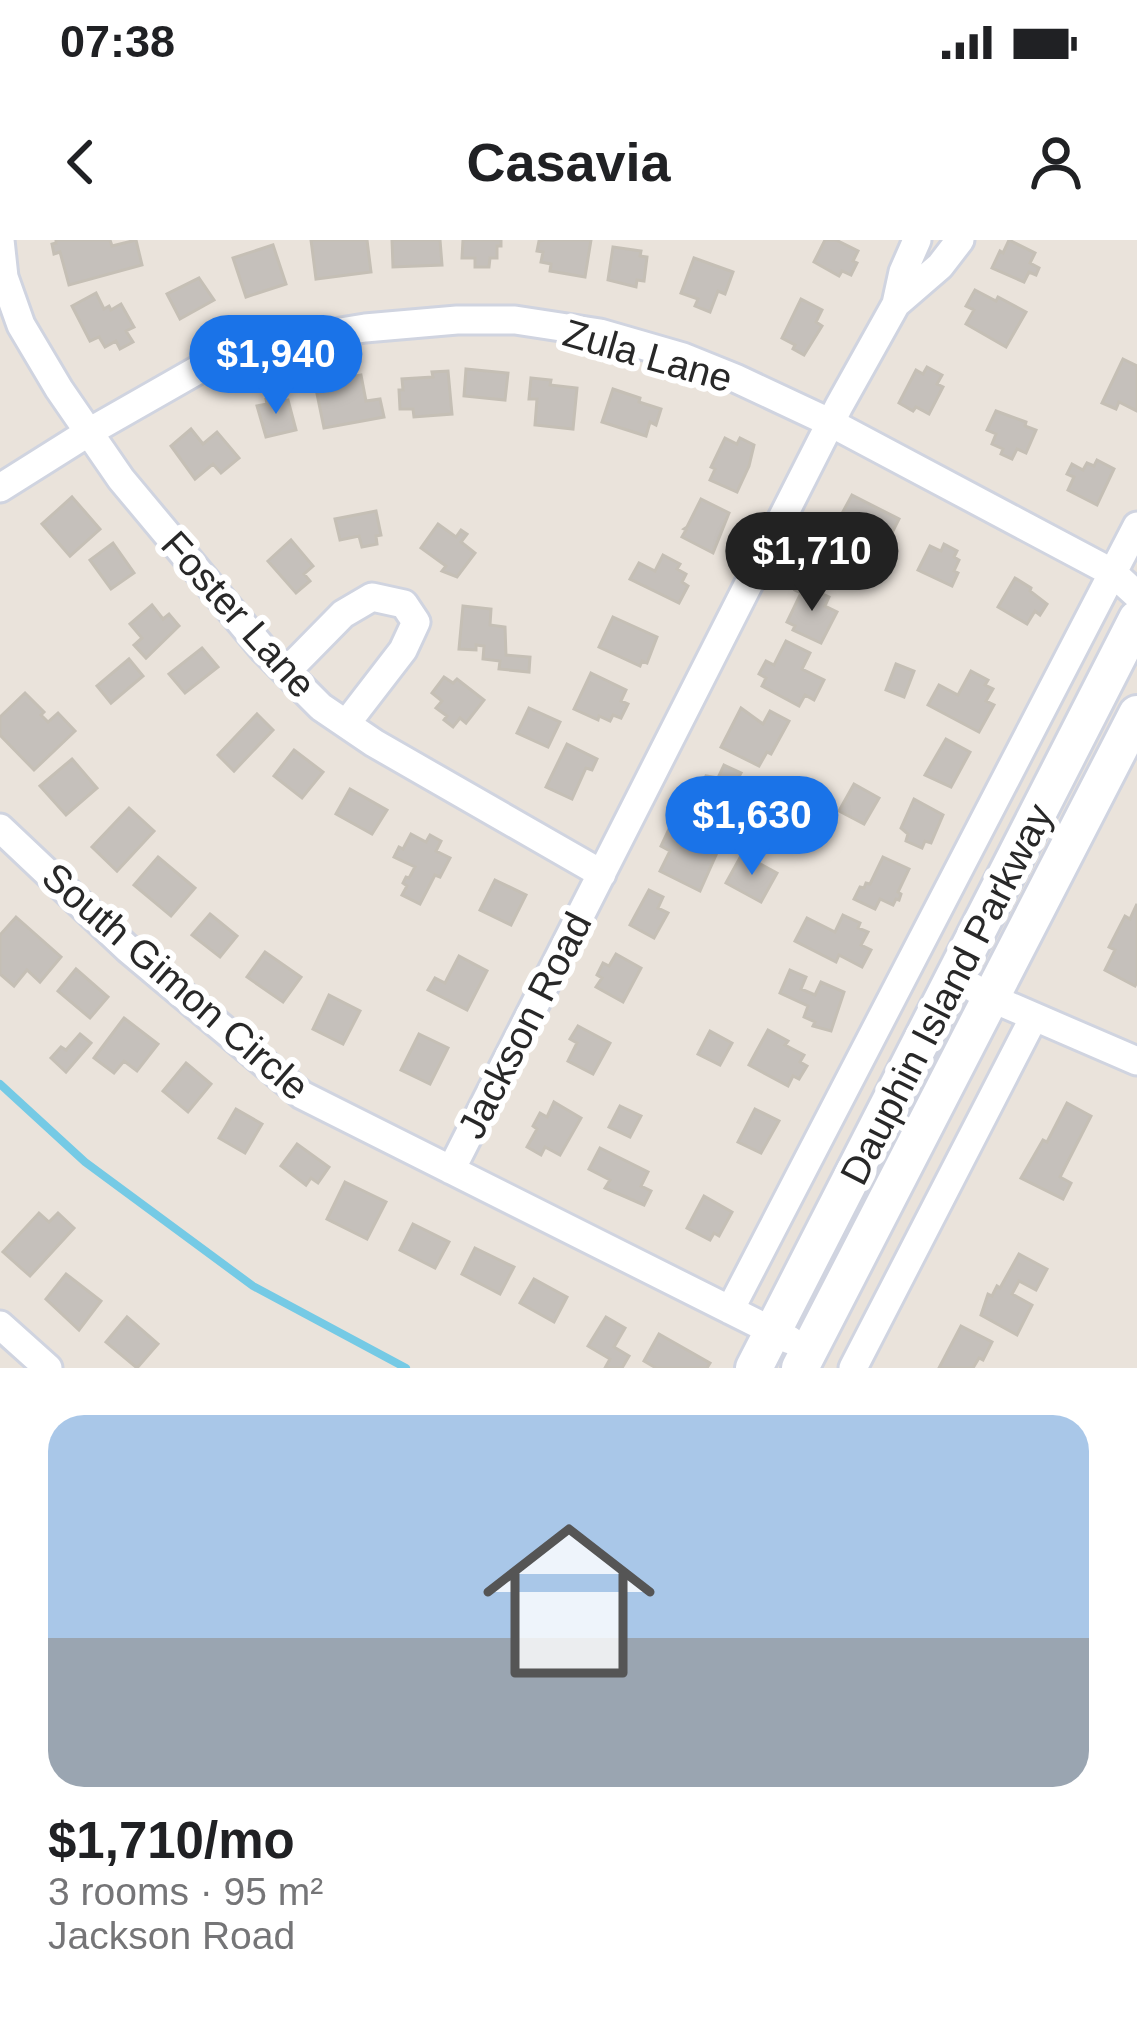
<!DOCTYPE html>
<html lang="en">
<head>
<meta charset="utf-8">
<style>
  :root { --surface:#fff; --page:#f2f2f2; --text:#202124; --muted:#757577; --line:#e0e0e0; --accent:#1a73e8 }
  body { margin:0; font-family:Helvetica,sans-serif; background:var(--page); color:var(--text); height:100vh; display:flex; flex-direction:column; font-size:45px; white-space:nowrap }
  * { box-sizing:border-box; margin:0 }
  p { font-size:39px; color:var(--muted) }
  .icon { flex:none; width:66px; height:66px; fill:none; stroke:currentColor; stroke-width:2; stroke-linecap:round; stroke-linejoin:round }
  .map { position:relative; height:1128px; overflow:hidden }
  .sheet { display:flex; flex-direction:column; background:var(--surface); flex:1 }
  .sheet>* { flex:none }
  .price { position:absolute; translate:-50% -102px; padding:0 27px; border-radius:42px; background:var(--accent); color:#fff; font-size:39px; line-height:78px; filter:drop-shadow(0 3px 6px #0008) }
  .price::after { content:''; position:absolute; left:50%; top:72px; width:36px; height:27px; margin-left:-18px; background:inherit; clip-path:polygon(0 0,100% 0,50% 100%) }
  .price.selected { background:#222; color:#fff }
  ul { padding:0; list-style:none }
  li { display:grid; align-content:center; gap:24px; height:636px; padding:0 48px }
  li+li { border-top:3px solid var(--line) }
  li span { display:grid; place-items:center; height:372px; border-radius:36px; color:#555 }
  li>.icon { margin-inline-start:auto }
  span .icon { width:216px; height:216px; fill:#fffc; stroke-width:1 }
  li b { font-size:51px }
  .status { display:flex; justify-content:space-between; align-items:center; height:84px; padding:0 60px; background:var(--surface); direction:ltr }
  .status svg { height:33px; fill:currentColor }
  header { display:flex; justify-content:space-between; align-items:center; height:156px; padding:0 48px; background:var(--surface); font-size:54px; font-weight:700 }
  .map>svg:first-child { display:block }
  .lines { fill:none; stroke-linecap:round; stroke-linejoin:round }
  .stream { stroke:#75cae5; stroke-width:8 }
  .building { fill:#c5c0bb; stroke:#c5bfb5; stroke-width:3 }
  .minor-casing { stroke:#d0d4e0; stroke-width:33 }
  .secondary-casing { stroke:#d0d4e0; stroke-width:42 }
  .minor { stroke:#fff; stroke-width:27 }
  .secondary { stroke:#fff; stroke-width:36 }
  .labels { text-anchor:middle; stroke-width:12; stroke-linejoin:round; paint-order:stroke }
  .street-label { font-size:39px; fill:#282828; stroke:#fff }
</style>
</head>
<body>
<div class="status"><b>07:38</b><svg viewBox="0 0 49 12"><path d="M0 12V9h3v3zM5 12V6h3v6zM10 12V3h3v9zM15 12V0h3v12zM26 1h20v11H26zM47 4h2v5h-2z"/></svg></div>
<header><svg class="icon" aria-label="back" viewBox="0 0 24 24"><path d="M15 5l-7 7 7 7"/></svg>Casavia<svg class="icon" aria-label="person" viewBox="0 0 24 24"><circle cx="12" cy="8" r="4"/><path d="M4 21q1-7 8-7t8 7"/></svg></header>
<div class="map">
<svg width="1137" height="1128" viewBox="0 0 1137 1128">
  <rect width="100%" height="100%" fill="#eae3db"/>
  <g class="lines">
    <!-- stream -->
    <path class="stream" d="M0 844 85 922 253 1046 406 1128"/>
  </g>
  <!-- building -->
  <path class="building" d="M56 0H110L112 6 136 0 142 25 69 45 60 12 54 14 52 4 56 3Z
    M311 0H367L371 32 316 39Z
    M392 0H440L442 25 393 27Z
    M463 0H501V6H497V18H490L489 27H475V18H462Z
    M545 0H591L585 37 550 31 551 24 541 22 543 12 537 11 539 1Z
    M825 0H836L858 11 853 21 857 23 851 35 842 31 839 36 814 22Z
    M1009 0 1035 13 1030 23 1039 28 1036 35 1029 32 1024 42 992 28 1000 11 1003 13Z
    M273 5 286 44 246 57 233 18Z
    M613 7 641 11 640 16 647 17 644 41 637 40 636 47 608 40Z
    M694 18 733 32 725 54 718 51 710 72 695 66 698 59 681 53Z
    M199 38 214 60 180 79 167 54Z
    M975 50 996 61 998 57 1026 72 1006 107 966 84 974 70 966 66Z
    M96 53 104 69 109 66 111 70 121 64 134 87 126 91 133 102 120 109 116 101 105 107 99 97 90 101 72 66Z
    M801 59 822 70 816 82 822 86 804 115 793 109 795 105 782 98Z
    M1123 119 1137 126V171L1119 162 1116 169 1102 163Z
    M927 127 942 135 937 144 943 147 929 174 916 167 913 171 899 163 916 130 923 134Z
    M466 129 508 133 505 160 464 156Z
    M448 131 452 174 414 177 413 169H400L399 150H403L402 139 433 137 432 132Z
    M344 132 345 138 361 135 366 161 380 159 384 177 324 188 315 144 329 142 327 135Z
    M531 138 551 140 550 145 577 148 573 189 535 185 537 159H529Z
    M613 149 640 158 639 162 661 169 656 185 650 182 646 196 602 182Z
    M281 155 283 161 288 160 296 190 266 197 257 166 267 164 266 159Z
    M996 171 1026 182 1025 186 1036 190 1026 213 1017 209 1012 219 1001 214 1003 209 992 204 996 194 987 190Z
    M191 189 203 204 217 192 239 218 221 233 213 224 195 239 171 206Z
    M725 198 737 204 740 198 754 205 749 226 737 252 710 240 715 229 711 227Z
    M1097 220 1114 229 1097 265 1068 250 1074 237 1067 234 1072 224 1083 230 1087 223 1094 226Z
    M852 255 899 279 887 303 870 295 867 301 863 299 858 310 834 298 842 281 839 279Z
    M72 257 100 289 70 316 42 284Z
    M701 259 729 273 713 313 682 297 686 290 684 289 687 287Z
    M376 271 381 295 376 296 377 304 362 307 359 296 340 300 335 279Z
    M438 284 456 297 461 290 467 294 461 302 475 313 457 337 442 331 446 326 421 308Z
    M291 300 313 326 304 334 310 341 296 353 268 321Z
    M113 303 134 333 111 349 90 320Z
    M944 304 957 311 954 317 959 320 954 331 958 333 952 346 918 330 930 306 941 311Z
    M663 315 680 324 677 329 686 334 682 342 688 346 679 363 630 339 639 323 655 331Z
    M1015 338 1031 348 1030 351 1047 364 1040 375 1035 371 1027 384 998 367Z
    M799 343 829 357 825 366 837 372 821 403 793 390 795 386 787 382 801 353 795 350Z
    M152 365 163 379 169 374 179 386 146 418 134 405 142 398 130 384Z
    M463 366 491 369 490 385 505 387 506 415 530 417 529 432 499 429 500 421 483 419 484 406 476 405V410L459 409Z
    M613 377 657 397 647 423 642 421 640 426 599 407Z
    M786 401 810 413 802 429 824 440 814 460 805 455 799 466 762 446 766 438 759 434 766 421 774 425Z
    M202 408 218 427 185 453 169 434Z
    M129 419 143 436 111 463 97 446Z
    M896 424 914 431 904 457 886 450Z
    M971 431 988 440 985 445 993 449 986 461 994 465 979 492 928 465 939 445 958 455Z
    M591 433 626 450 621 461 628 464 621 478 613 475 610 481 599 476 598 480 574 469Z
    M444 437 453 443 457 439 484 460 466 483 460 478 453 487 444 480 447 476 436 468 442 461 432 453Z
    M25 453 44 472 41 475 48 482 58 473 75 491 34 530 0 495V477Z
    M529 468 560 482 548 507 517 493Z
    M741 468 763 484 770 471 789 481 771 514 767 512 759 526 721 507Z
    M257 474 273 490 234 531 218 515Z
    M946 499 970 512 951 547 925 535Z
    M567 504 597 519 592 530 586 528 572 559 546 547Z
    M294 510 323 532 302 558 274 536Z
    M72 519 97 548 66 575 40 546Z
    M724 525 741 533 733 548 758 559 755 565 766 569 759 586 749 582 746 588 725 579 724 582 709 575 711 570 701 565 707 553 700 549 706 536 718 538Z
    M854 544 879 558 864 584 839 571Z
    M770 548 799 563 793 574 786 570 784 576 761 564Z
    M350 549 387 570 372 594 336 574Z
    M914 559 943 575 931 603 925 601 922 608 906 601 908 594 901 588Z
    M129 568 154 591 117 631 92 607Z
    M685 583 706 594 699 607 716 615 700 651 660 631 670 611 661 606 669 589 679 594Z
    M411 594 426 602 430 595 441 601 436 611 450 618 440 637 435 635 420 664 402 655 407 646 403 643 406 637 409 638 415 627 394 617 399 607 403 609Z
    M742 614 777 633 761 662 726 643Z
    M158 617 195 648 171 676 134 645Z
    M883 617 909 629 898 652 901 654 899 660 896 659 893 665 880 659 875 669 854 659 860 647 864 648 866 643 870 644Z
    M495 640 526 655 511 685 480 670Z
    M649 650 663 657 658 668 668 673 654 698 630 685Z
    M1137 664V742L1135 746 1105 730 1115 710 1109 707 1125 676 1130 679Z
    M210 674 237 696 220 717 192 695Z
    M843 675 860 683 858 688 868 692 861 705 871 710 862 727 839 715 836 722 795 701 807 678 835 692Z
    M16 677 61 717 40 742 27 730 14 746 0 734V695Z
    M265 712 301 737 283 762 247 737Z
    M616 714 641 728 623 762 596 747 602 738 597 735 603 723 609 726Z
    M459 716 487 731 467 770 428 750 435 738 445 743Z
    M76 729 108 757 90 778 58 751Z
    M790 730 806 737 801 749 815 755 821 742 844 752 831 791 813 786 815 782 804 777 808 766 780 753Z
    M329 755 360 771 343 804 313 789Z
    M124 778 158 804 137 831 124 821 114 833 94 818Z
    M578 786 610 803 593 834 568 821 577 803 570 799Z
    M768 790 788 801 785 805 804 815 800 822 807 826 799 839 793 836 788 846 749 825Z
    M710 791 732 803 720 825 698 814Z
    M80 794 91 803 66 832 51 818 61 807 66 810Z
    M419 794 448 808 430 844 401 830Z
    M186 823 211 844 188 872 163 851Z
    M554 862 581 878 560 915 545 907 541 915 527 907 537 889 533 886 540 873 547 877Z
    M1067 863 1091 876 1060 937 1071 943 1063 959 1021 938 1043 900 1047 902Z
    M620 866 641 876 630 897 609 887Z
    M236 869 262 884 245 913 219 898Z
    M755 869 779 881 761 913 738 902Z
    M297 904 329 927 318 943 311 938 306 945 281 926Z
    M600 908 648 932 641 946 651 951 644 965 605 948 610 940 589 929Z
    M345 942 386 962 367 999 327 979Z
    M704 956 732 972 719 996 714 993 710 1000 687 988Z
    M39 973 49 982 58 973 74 988 30 1036 3 1012Z
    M413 984 449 1002 435 1028 400 1010Z
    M475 1008 514 1027 500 1054 462 1034Z
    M1019 1014 1047 1029 1036 1050 1019 1041 1012 1054 1032 1065 1017 1095 981 1075 988 1054 992 1056 997 1046 1000 1048Z
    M66 1034 101 1061 79 1090 46 1059Z
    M534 1039 567 1057 554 1082 520 1063Z
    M127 1077 158 1104 137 1128 106 1102Z
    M606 1077 625 1088 614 1107 629 1116 622 1128H605L610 1119 588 1106Z
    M961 1086 992 1102 983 1120 979 1118 973 1128H939Z
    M659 1094 710 1123 707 1128H656L644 1121Z"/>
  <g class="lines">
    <defs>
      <path id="minor" d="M0 0 4 37 21 85 59 149 121 239 263 409 321 467 374 503 602 634
        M896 64 940 26 960 0
        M0 248 89 192 210 123 304 98 365 88 457 80H515L600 93 683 117 735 138 831 183 1113 333 1137 355
        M286 432 343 374 372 357 404 364 416 382 403 410 346 484
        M0 588 128 709 302 855 790 1100
        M955 737 991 758 1137 821
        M451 930 839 166 896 64 903 32 917 0
        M730 1070 1137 286
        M0 1085 48 1128
        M853 1128 1034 777"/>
      <path id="secondary" d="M754 1128 1137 379
        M800 1128 1137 474"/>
    </defs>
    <!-- minor casing -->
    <use href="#minor" class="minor-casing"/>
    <!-- secondary casing -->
    <use href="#secondary" class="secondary-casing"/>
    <!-- minor -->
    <use href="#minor" class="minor"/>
    <!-- secondary -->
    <use href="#secondary" class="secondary"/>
  </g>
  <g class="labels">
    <!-- street labels -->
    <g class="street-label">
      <text transform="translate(648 115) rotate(16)" y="14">Zula Lane</text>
      <text transform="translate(239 374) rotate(48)" y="14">Foster Lane</text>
      <text transform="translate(176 741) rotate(41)" y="14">South Gimon Circle</text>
      <text transform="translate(946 754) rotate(-63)" y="14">Dauphin Island Parkway</text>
      <text transform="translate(524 785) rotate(-63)" y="14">Jackson Road</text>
    </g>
  </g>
</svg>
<b class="price" style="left:276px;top:177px">$1,940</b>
<b class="price selected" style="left:812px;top:374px">$1,710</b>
<b class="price" style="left:752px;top:638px">$1,630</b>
</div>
<section class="sheet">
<ul>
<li><span style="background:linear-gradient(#a9c7e8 60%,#9aa5b1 0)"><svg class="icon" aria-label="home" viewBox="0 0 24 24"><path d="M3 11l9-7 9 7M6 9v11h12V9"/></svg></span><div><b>$1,710/mo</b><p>3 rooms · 95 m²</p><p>Jackson Road</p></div></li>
</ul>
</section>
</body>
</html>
